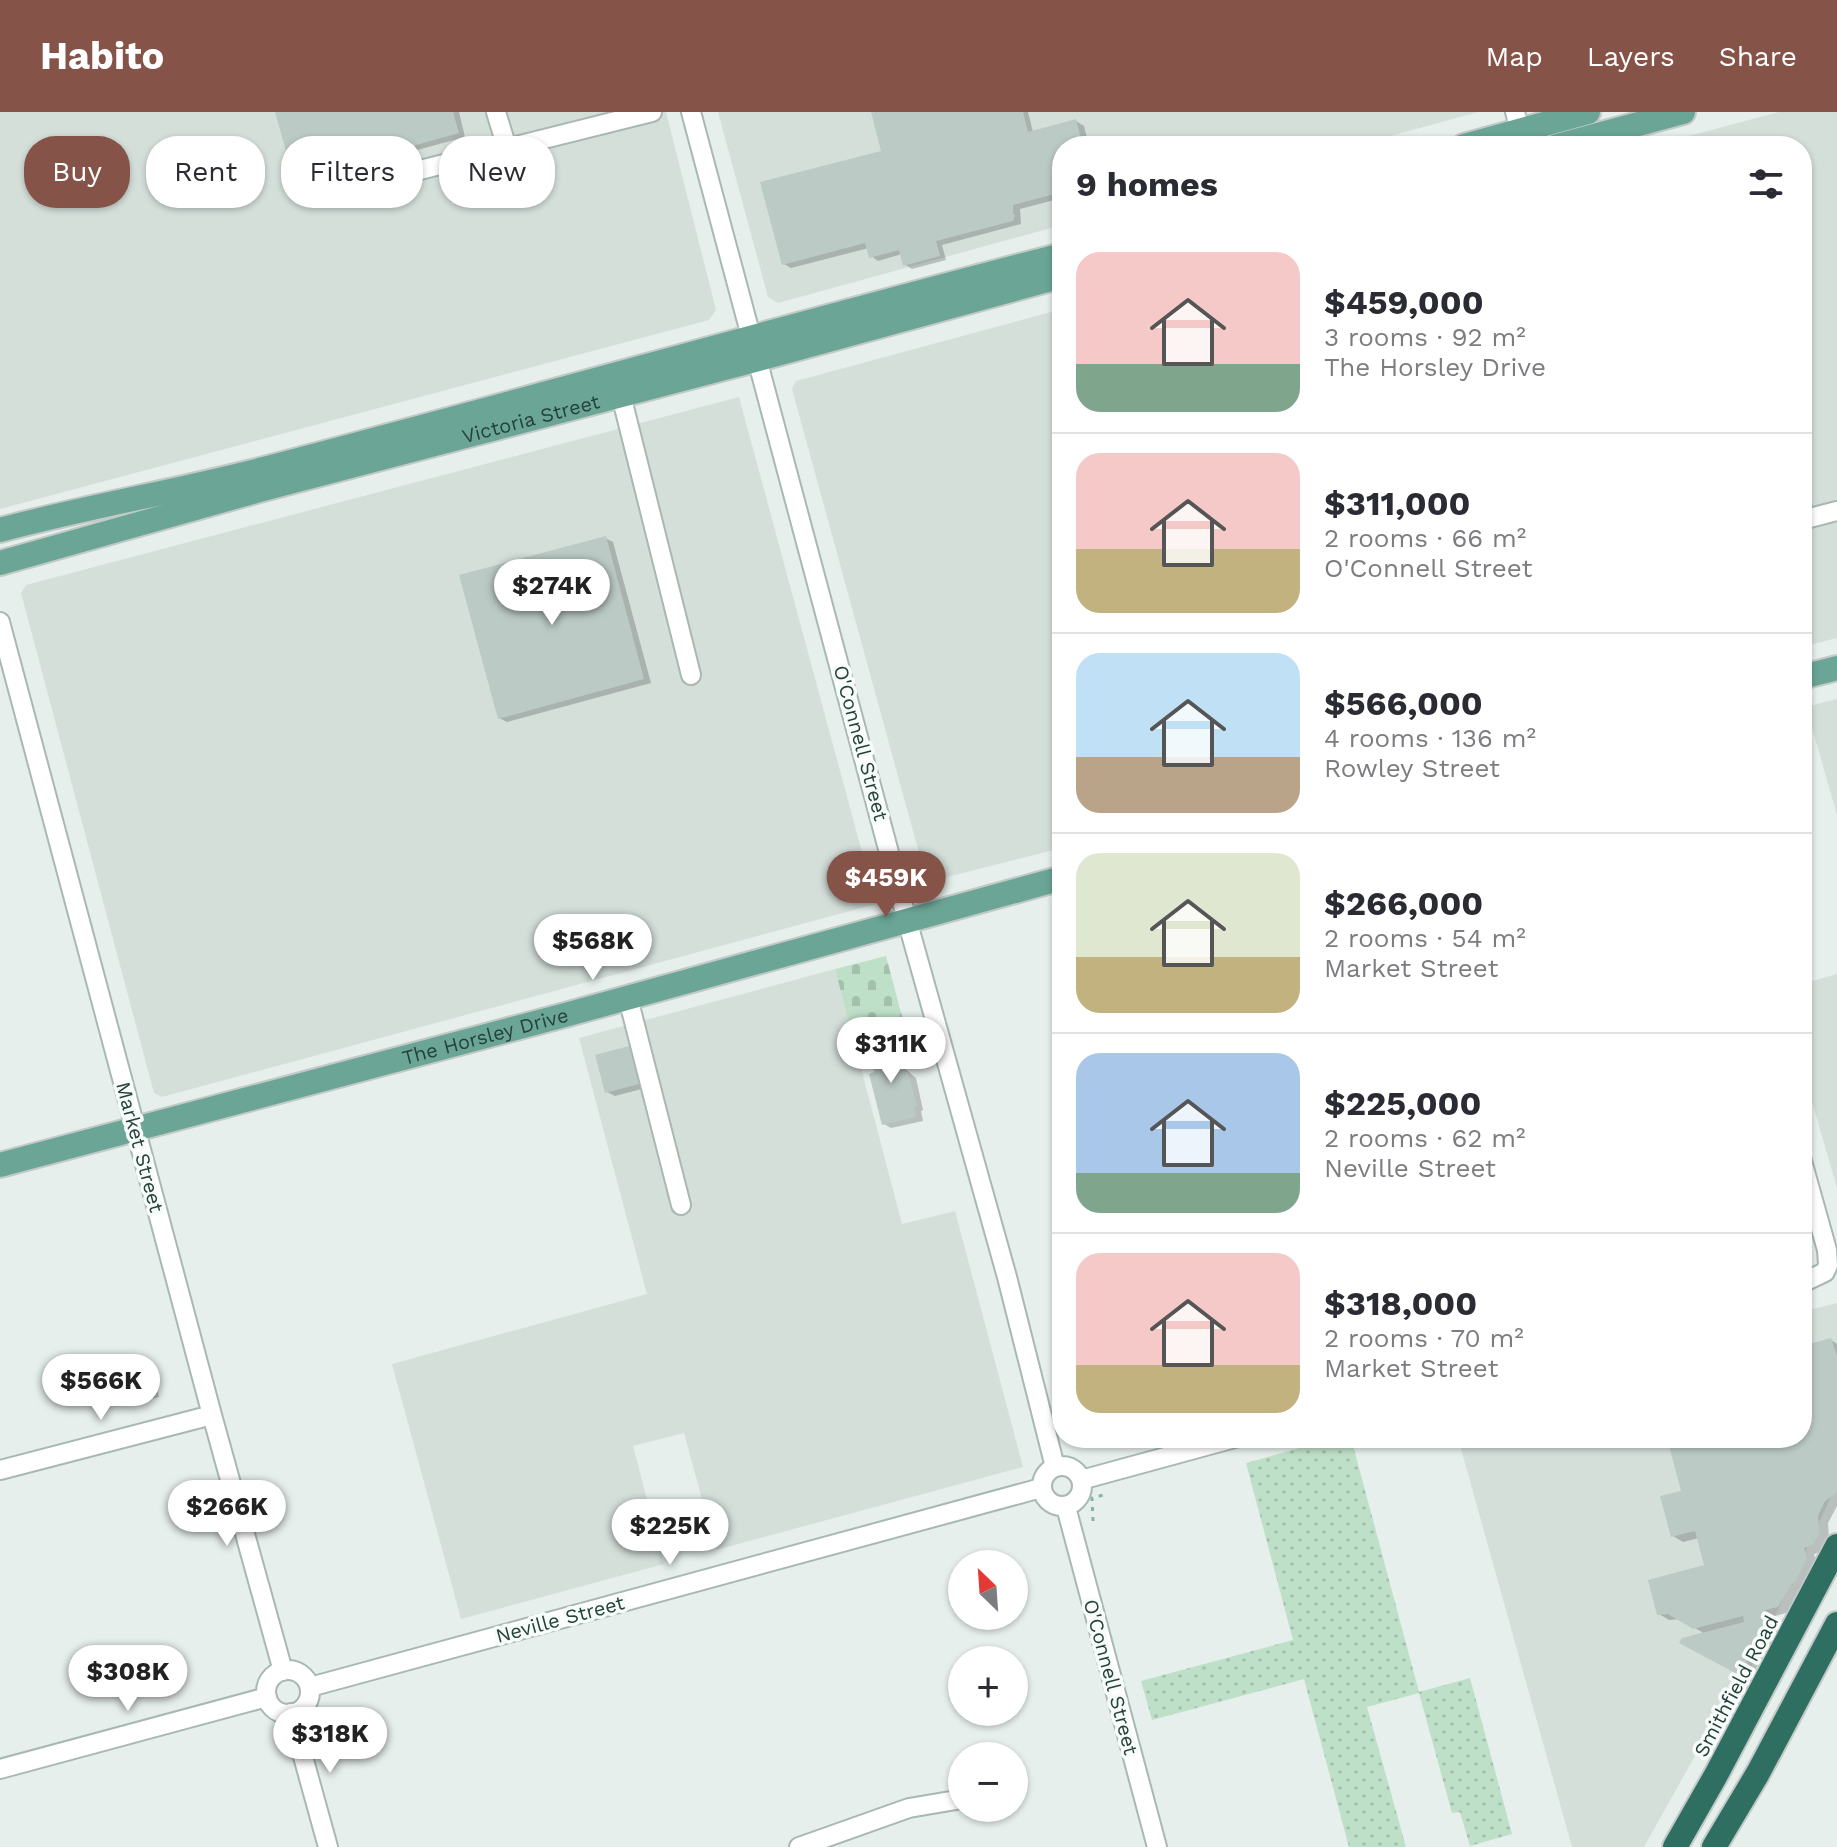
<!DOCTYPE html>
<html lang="en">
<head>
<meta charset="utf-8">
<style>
  :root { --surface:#fff; --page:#f2f2f3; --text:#2b2b33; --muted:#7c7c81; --line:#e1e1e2; --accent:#855347 }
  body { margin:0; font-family:"Work Sans",sans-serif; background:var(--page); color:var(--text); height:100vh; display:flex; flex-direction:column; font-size:30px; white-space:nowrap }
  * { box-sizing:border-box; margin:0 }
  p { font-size:26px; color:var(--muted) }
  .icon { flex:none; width:44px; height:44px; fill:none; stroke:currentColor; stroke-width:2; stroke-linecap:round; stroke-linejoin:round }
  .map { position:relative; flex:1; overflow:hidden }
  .drawer { position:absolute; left:1052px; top:24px; width:760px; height:1312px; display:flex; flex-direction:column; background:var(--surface); border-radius:32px; box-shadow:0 2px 6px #0004 }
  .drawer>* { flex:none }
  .guide { position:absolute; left:24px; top:24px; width:760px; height:72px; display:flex; gap:16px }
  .needle { width:52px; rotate:335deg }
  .buttons { position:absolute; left:948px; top:1438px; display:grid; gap:16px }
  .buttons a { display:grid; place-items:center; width:80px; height:80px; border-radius:50%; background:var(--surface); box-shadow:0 2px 6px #0004; font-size:40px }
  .price { position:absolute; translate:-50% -68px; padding:0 18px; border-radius:28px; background:#fff; color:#222; font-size:26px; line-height:52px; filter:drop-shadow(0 2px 4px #0008) }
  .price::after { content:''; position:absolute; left:50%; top:48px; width:24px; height:18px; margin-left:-12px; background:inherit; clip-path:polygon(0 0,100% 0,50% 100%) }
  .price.current { background:var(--accent); color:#fff }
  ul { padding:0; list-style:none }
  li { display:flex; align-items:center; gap:24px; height:200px; padding:0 24px }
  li+li { border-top:2px solid var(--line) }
  li span { display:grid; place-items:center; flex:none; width:224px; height:160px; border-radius:24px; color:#555 }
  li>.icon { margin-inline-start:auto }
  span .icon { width:96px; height:96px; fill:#fffc; stroke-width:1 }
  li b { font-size:34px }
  h2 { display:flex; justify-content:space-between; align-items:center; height:96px; padding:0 24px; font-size:34px }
  .chip { padding:0 28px; border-radius:32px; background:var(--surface); box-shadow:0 2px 6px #0004; font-size:28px; line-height:72px }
  .chip.current { background:var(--accent); color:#fff }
  header { display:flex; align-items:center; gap:48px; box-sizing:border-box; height:112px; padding:0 40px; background:var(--accent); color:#fff }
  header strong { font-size:38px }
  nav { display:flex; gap:44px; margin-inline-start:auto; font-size:28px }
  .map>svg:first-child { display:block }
  .built { fill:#d4dfda }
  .grass { fill:url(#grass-dots) }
  .cemetery { fill:url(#cemetery-stones) }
  .shadow { fill:#0003 }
  .building { fill:#bbcac4 }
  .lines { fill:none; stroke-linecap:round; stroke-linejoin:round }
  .minor-casing { stroke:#a8b8b2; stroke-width:22 }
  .major-casing { stroke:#c2cac8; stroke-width:28 }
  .highway-casing { stroke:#c2cac8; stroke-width:28 }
  .path { stroke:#86b3a5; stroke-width:3; stroke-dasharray:4 6; stroke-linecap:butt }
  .minor { stroke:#fff; stroke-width:18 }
  .major { stroke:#6aa596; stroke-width:24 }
  .highway { stroke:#2f6f62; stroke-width:24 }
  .labels { text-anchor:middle; stroke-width:7; stroke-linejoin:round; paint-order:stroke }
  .street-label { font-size:20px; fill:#24423a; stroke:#f7fbf9 }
</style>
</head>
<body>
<header>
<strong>Habito</strong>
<nav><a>Map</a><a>Layers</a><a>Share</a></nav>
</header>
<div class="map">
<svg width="1837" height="1735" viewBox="0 0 1837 1735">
  <defs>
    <pattern id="grass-dots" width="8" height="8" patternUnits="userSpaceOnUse" patternTransform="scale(2)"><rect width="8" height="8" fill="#bfe0c8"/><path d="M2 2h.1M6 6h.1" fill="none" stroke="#a4c1ad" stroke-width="1.8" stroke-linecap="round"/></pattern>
    <pattern id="cemetery-stones" width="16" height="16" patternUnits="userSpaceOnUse" patternTransform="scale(2)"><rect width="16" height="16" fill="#bfe0c8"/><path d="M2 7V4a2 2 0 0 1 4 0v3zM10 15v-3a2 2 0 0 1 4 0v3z" fill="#a4c1ad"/></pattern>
  </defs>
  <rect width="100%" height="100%" fill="#e6efeb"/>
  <!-- built -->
  <path class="built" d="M0 0H666L716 198 709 208 0 397Z
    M718 0H1478L1354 34H1062V113L778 191 768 185Z
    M1779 0H1837V526L1802 535V34H1651Z
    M1062 197V736L927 770 792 277 796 269Z
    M739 285 876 792 162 985 154 981 21 481 26 473Z
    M1837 587V703L1806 595Z
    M835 857 902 1112 955 1099 1023 1355 716 1438 684 1321 633 1334 664 1452 461 1507 392 1252 647 1182 579 926Z
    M1837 862V1076L1802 955V872Z
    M1837 1191V1372L1745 1568 1734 1574 1644 1735H1572L1458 1326H1802V1200Z"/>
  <!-- grass -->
  <path class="grass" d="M1336 1326H1351L1419 1580 1470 1566 1512 1722 1470 1734 1460 1700 1452 1701 1419 1581 1367 1595 1406 1735H1349L1304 1567 1152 1608 1141 1569 1293 1528 1246 1351Z"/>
  <!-- cemetery -->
  <path class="cemetery" d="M886 844 904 912 853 926 835 857Z"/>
  <!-- shadow -->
  <path class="shadow" d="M277 0H459L465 25 355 55 358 64 305 78 298 74Z
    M873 0H1028L1033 20 1076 9 1084 14 1089 34H1062V86L1020 97 1021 112 942 133 946 148 912 157 904 152 902 142 878 149 871 144 869 136 791 156 784 152 884 40Z
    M605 426 613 430 651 571 507 610 499 606Z
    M889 927 897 932 902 954 916 966 923 998 921 999 923 1009 891 1016 884 1012 877 962Z
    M598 944 649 975 615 984 607 980Z
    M1831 1228 1837 1232V1394L1828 1411 1829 1428 1824 1439 1814 1442 1817 1453 1789 1500 1775 1504 1778 1519 1755 1558 1757 1559 1752 1569 1682 1531 1705 1522 1680 1507 1669 1508 1659 1502 1706 1454 1699 1426 1683 1430 1673 1424 1683 1380 1669 1326H1802V1236Z
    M117 1245 124 1250 126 1257 144 1253 152 1257 159 1285 124 1294 116 1289Z"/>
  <!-- building -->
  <path class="building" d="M275 0H453L459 21 348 52 351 60 296 75Z
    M871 0H1023L1028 20 1076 7 1083 34H1062V80L1013 93V102L1015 103 1013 109 936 129 940 144 903 154 899 138 869 146 865 131 782 153 760 70 881 39Z
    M606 424 644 567 498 607 459 463Z
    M889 925 896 955 903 953 905 960H908L917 994 914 995 916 1005 882 1013 869 962 874 960 867 931Z
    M633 933 643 971 605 981 595 943Z
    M1831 1226 1837 1244V1381L1825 1389 1818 1404 1819 1421 1813 1433 1804 1436 1807 1447 1795 1470 1792 1471 1778 1495 1765 1498 1768 1513 1746 1550 1748 1551 1741 1564 1679 1531 1682 1526 1744 1510 1743 1504 1693 1517 1668 1502 1657 1503 1648 1468 1704 1453 1695 1419 1671 1425 1660 1384 1681 1379 1667 1326H1802V1234Z
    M117 1243 120 1257 145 1251 152 1281 115 1291 104 1246Z"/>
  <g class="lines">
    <defs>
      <path id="minor" d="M496 0 507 36
        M691 0 907 808 1007 1165 1055 1355
        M1515 0 1524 34
        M348 76 652 0
        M621 283 691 563
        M1802 408 1837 399
        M0 510 212 1303 283 1559
        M628 886 681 1093
        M1802 1049 1827 1138 1828 1153 1825 1160
        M1802 1171 1825 1160
        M1042 1374a20 20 0 1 1 40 0a20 20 0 1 1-40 0Z
        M0 1358 212 1303
        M1081 1368 1235 1326
        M1066 1395 1157 1735
        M266 1580a22 22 0 1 1 44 0a22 22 0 1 1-44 0Z
        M310 1575 1041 1376
        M291 1601 328 1735
        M0 1657 267 1585
        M799 1735 909 1696 962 1687"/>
      <g id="major">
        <path d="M1464 34 1588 0"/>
        <path d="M1557 34 1683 0"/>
        <path d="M0 418C86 395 174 380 260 358 528 288 794 212 1062 143"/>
        <path id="s1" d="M0 451 263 377 759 247 1062 164"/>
        <path d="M1802 565 1837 556"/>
        <path id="s2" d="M0 1053 565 903 1062 766"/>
      </g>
      <path id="highway" d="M1675 1735 1716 1663 1837 1434
        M1714 1735 1758 1661 1837 1512"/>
    </defs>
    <!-- minor casing -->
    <use href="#minor" class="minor-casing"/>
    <!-- major casing -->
    <use href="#major" class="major-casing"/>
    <!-- highway casing -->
    <use href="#highway" class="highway-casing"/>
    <!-- path -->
    <path class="path" d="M1093 1409 1092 1386 1107 1382"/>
    <!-- minor -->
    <use href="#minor" class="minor"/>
    <!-- major -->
    <use href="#major" class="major"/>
    <!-- highway -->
    <use href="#highway" class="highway"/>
  </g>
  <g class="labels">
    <!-- street labels -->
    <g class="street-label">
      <text dy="7" stroke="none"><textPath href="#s1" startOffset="550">Victoria Street</textPath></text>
      <text transform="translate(861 631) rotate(75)" y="7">O'Connell Street</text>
      <text dy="7" stroke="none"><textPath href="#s2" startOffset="502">The Horsley Drive</textPath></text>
      <text transform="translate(140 1035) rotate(75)" y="7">Market Street</text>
      <text transform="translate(560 1507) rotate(-15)" y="7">Neville Street</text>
      <text transform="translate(1111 1565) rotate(75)" y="7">O'Connell Street</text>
      <text transform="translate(1736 1574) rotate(-62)" y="7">Smithfield Road</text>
    </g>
  </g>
</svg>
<div class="buttons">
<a><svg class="needle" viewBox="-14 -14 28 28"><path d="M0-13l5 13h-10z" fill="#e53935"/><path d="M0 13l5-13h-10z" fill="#7c7c81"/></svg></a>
<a>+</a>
<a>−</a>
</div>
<b class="price" style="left:552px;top:515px">$274K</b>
<b class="price current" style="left:886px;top:807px">$459K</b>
<b class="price" style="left:593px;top:870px">$568K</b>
<b class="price" style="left:891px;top:973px">$311K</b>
<b class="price" style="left:101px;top:1310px">$566K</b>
<b class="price" style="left:227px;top:1436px">$266K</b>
<b class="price" style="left:670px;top:1455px">$225K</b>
<b class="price" style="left:128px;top:1601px">$308K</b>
<b class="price" style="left:330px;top:1663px">$318K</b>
<div class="guide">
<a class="chip current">Buy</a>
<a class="chip">Rent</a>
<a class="chip">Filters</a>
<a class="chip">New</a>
</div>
<section class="drawer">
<h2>9 homes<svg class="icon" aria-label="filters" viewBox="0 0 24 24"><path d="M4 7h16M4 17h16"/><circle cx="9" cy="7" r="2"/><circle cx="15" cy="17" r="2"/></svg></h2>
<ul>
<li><span style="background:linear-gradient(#f6c9c9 70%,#7fa58c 0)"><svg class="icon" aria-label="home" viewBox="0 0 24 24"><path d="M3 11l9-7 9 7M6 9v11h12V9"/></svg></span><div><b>$459,000</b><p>3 rooms · 92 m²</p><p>The Horsley Drive</p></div></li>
<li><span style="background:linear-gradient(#f6c9c9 60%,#c2b280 0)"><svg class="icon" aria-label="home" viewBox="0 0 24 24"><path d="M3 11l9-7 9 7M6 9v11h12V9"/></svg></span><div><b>$311,000</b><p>2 rooms · 66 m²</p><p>O'Connell Street</p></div></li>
<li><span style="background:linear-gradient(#bfe0f5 65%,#b9a48a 0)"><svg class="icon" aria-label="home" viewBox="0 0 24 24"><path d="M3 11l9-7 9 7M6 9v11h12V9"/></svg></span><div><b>$566,000</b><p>4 rooms · 136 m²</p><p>Rowley Street</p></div></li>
<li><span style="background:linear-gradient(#dfe7d0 65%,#c2b280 0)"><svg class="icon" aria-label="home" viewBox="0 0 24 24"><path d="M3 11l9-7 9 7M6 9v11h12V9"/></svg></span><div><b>$266,000</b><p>2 rooms · 54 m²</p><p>Market Street</p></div></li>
<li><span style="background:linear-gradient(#a9c7e8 75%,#7fa58c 0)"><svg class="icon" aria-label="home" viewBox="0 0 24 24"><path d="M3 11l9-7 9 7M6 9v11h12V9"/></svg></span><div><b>$225,000</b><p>2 rooms · 62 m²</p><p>Neville Street</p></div></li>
<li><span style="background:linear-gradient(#f6c9c9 70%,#c2b280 0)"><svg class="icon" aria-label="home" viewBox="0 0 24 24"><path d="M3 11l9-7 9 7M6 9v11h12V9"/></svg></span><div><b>$318,000</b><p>2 rooms · 70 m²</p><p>Market Street</p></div></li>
</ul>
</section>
</div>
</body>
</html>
